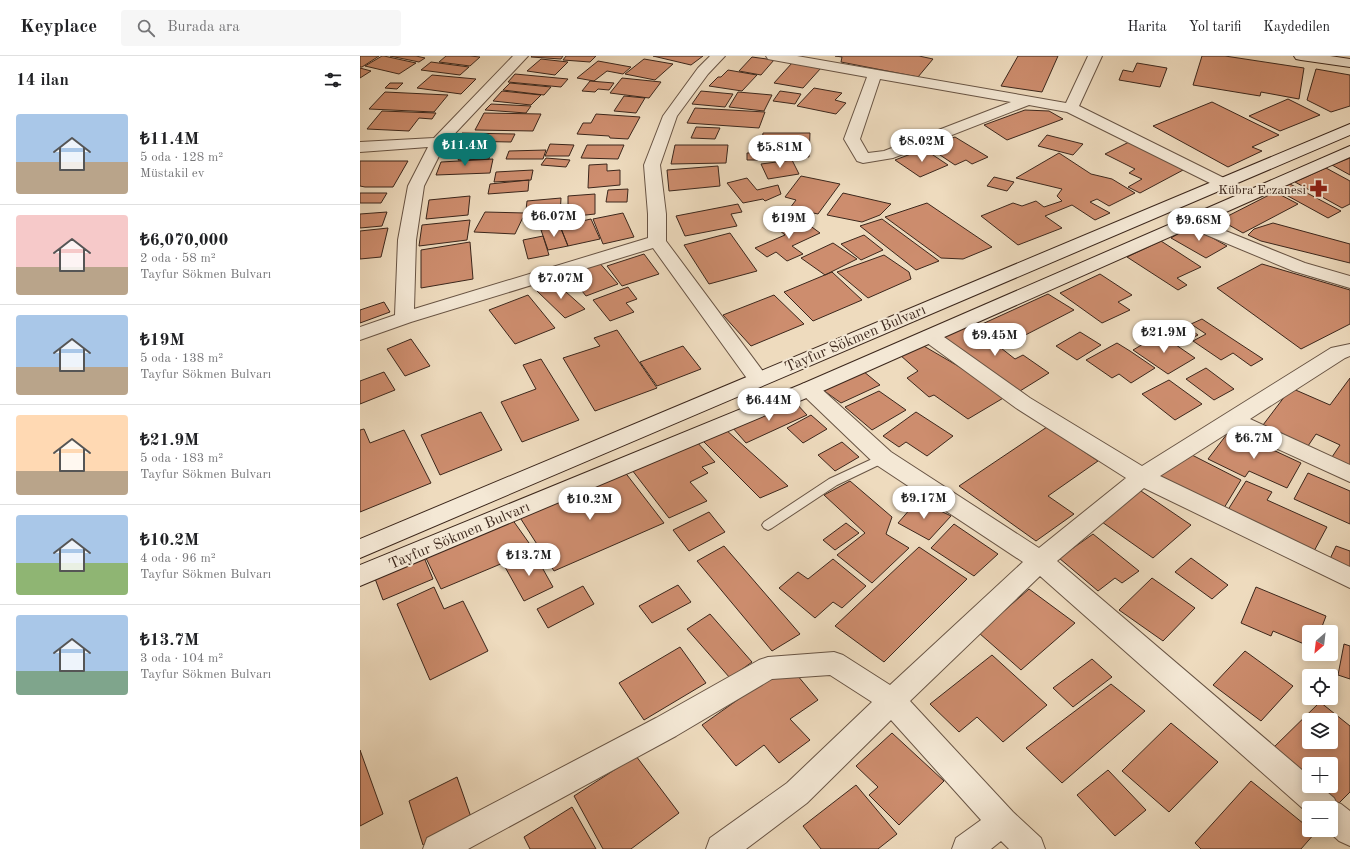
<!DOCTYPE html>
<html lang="tr">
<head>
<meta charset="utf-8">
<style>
  :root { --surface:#fff; --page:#f6f6f6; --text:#202124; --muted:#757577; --line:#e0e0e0; --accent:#0f766e }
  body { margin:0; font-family:"Old Standard TT",serif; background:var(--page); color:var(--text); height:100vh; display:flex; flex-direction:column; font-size:15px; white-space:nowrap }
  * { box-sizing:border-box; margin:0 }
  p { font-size:13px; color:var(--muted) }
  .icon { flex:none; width:22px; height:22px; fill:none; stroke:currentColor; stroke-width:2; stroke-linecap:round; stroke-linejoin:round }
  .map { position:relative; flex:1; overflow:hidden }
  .drawer { display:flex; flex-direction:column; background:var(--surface); width:360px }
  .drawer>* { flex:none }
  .needle { width:26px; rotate:208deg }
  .controls { position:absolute; left:942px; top:569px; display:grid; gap:8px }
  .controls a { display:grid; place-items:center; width:36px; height:36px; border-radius:4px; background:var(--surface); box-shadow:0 2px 10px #0003; font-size:20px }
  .price { position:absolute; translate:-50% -34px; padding:0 9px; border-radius:14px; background:#fff; color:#222; font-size:13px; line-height:26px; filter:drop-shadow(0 1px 2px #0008) }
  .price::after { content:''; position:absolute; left:50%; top:24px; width:12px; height:9px; margin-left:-6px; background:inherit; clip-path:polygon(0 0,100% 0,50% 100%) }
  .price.current { background:var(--accent); color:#fff }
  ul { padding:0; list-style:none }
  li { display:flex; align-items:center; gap:12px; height:100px; padding:0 16px }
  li+li { border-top:1px solid var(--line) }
  li span { display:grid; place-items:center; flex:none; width:112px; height:80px; border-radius:4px; color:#555 }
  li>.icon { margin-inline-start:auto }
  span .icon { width:48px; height:48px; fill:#fffc; stroke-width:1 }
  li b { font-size:17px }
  h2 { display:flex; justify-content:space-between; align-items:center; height:48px; padding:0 16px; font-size:17px }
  header { display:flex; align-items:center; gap:24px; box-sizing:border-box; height:56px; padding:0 20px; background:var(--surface); border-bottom:1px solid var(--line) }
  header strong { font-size:19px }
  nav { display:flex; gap:22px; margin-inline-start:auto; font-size:14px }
  .search { width:280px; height:36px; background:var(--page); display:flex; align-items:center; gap:10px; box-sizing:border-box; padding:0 14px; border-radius:4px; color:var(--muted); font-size:15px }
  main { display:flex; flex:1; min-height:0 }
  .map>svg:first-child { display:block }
  .building { fill:#cd8d6e; stroke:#3c271c; fill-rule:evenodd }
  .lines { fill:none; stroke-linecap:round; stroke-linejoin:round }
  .lane-casing { stroke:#685444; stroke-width:2 }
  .street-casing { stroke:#685444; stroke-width:2 }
  .secondary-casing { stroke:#3c271c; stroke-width:2 }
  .lane { fill:#f4e8d5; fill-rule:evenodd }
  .street { fill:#f4e8d5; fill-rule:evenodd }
  .secondary { fill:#f4e8d5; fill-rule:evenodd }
  .labels { text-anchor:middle; stroke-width:4; stroke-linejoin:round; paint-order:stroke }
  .far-poi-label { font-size:13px; fill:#3c271c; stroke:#f4e8d5; text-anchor:end }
  .street-label { font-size:15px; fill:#3c271c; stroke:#f4e8d5 }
</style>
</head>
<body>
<header>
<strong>Keyplace</strong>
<div class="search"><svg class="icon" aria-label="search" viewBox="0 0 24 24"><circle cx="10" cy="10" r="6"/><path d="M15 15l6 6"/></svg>Burada ara</div>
<nav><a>Harita</a><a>Yol tarifi</a><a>Kaydedilen</a></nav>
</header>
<main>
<section class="drawer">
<h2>14 ilan<svg class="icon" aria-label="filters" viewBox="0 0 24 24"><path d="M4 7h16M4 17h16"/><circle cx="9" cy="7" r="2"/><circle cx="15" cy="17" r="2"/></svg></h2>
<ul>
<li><span style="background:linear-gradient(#a9c7e8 60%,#b9a48a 0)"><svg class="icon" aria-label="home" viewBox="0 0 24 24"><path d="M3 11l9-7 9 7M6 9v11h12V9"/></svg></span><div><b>₺11.4M</b><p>5 oda · 128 m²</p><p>Müstakil ev</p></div></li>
<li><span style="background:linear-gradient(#f6c9c9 65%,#b9a48a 0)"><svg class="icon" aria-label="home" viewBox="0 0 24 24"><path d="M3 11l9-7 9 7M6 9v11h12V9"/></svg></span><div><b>₺6,070,000</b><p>2 oda · 58 m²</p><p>Tayfur Sökmen Bulvarı</p></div></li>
<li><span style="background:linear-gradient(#a9c7e8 65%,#b9a48a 0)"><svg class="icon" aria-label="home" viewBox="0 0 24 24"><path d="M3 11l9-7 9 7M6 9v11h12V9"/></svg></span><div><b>₺19M</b><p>5 oda · 138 m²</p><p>Tayfur Sökmen Bulvarı</p></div></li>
<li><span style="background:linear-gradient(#ffd9b3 70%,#b9a48a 0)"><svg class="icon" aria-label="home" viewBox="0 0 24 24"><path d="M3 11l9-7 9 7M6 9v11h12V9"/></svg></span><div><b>₺21.9M</b><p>5 oda · 183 m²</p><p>Tayfur Sökmen Bulvarı</p></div></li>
<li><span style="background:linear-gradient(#a9c7e8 60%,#8fb573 0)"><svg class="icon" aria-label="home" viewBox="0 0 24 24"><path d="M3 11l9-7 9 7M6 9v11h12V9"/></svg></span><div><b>₺10.2M</b><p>4 oda · 96 m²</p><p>Tayfur Sökmen Bulvarı</p></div></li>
<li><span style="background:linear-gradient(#a9c7e8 70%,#7fa58c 0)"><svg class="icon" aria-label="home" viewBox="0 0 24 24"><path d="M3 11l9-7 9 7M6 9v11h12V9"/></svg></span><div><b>₺13.7M</b><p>3 oda · 104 m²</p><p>Tayfur Sökmen Bulvarı</p></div></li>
</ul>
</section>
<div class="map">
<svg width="990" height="793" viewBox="0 0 990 793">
  <rect width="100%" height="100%" fill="#eedbbe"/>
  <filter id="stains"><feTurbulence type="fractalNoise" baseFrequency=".005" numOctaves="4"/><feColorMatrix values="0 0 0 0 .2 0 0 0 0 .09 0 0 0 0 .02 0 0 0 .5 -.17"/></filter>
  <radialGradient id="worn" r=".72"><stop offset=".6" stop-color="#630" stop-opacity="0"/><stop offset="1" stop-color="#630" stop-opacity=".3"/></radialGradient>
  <!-- building -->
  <path class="building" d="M0 0H19L2 11H0Z
    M22 0H24L56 7 39 18 5 10Z
    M30 0H56L65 2 59 6Z
    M86 0H110L120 1 110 10 79 6Z
    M172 0H203L201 3 171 1Z
    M206 0H236L230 6 203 4Z
    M293 0H343L331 9Z
    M475 0H559L573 3 558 21 481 6 482 1Z
    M658 0H698L682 36 641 30Z
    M842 0H865L944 12 939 43 901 36 900 40 833 29Z
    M392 1 414 4 401 19 379 15Z
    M181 3 208 6 195 19 167 15Z
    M284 3 313 8 295 24 265 18Z
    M238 5 271 11 263 18 247 15 234 25 217 22Z
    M71 6 109 11 100 19 61 14Z
    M432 7 461 12 443 32 414 27Z
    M777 7 807 12 800 31 759 24 763 14 773 16Z
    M0 12 11 15 0 22Z
    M956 13 990 19V50L971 56 947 44Z
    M368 14 397 19 382 35 349 30 358 21H361Z
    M155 18 208 23 201 31 148 26Z
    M72 19 116 23 101 38 57 32Z
    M262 22 301 26 289 42 250 37Z
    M230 25 254 27 249 34 238 33 235 36 222 35Z
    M30 27H43L37 33 25 32Z
    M150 27 191 31 184 39 143 34Z
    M454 32 482 37 475 44 486 47 476 58 437 50Z
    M142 35 181 39 171 49 133 45Z
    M341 35 373 38 365 51 332 48Z
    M420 35 441 38 435 48 413 45Z
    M25 36 88 39 74 56 9 53Z
    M378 36 412 39 404 55 369 51Z
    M264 40 285 42 276 57 254 55Z
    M928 43 960 59 920 75 889 60Z
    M852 46 919 79 892 91 902 95 868 111 793 70Z
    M131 48 171 50 166 57 125 54Z
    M335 52 405 56 399 72 327 67Z
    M665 54 689 55 703 63 647 84 624 69Z
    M22 55 76 57 72 63 59 62 49 75 7 73Z
    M124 57 181 58 173 75 115 74Z
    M236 58 280 61 268 83 250 82 249 80 217 78 223 67H231Z
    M336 71 360 72 355 83 331 82Z
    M102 77 155 78 151 86 97 85Z
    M403 77H450L449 101H400Z
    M687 79 723 88 713 99 678 90Z
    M595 81 628 101 612 108 606 104 595 109 568 91Z
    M771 85 825 113 780 137 768 131 782 123 769 117 775 113 745 98Z
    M107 88 130 89 126 96 102 95Z
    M190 88 214 89 209 100H185Z
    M227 89H264L258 103 221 102Z
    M315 89H368L366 107 311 108Z
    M564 93 588 109 560 121 535 104Z
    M186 94 183 103H146L149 95Z
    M131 97 129 103 98 104 101 98Z
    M387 97H399L398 104H387Z
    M699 97 731 118 752 123 775 137 749 150 737 143 730 146 750 157 735 164 712 149 685 160 702 172 658 189 621 160 653 147 662 150 676 145 684 151 702 145 697 140 702 133 656 122Z
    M186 102 210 104 206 111 181 109Z
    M990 102V119L972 109Z
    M133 103 130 117 76 119 81 106Z
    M432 104 439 118 408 123 401 108Z
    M0 105H48L33 131H5L0 130Z
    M247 108V115L260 114V129L228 132 229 109Z
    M358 110 360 130 309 135 307 114Z
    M966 112 990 125V148L982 152 935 126Z
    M173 114 171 124 134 126 136 116Z
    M441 120 480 128 458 158 430 152 436 144 425 141Z
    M634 121 654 126 647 135 627 130Z
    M387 122 397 134 418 129 421 138 405 145 403 143 383 147 367 127Z
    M169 124 168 135 128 138 130 128Z
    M930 128 981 155 968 162 917 134Z
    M268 133 267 146H246L248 134Z
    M915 136 938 148 883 177 860 164Z
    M0 137H27L21 147H0Z
    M483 137 531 148 520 159 502 166 467 159Z
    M235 138V158L208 161V140Z
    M110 140 108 159 66 163 69 144Z
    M201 142 200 160 165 164 167 145Z
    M567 147 632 191 603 203 581 202 525 161Z
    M378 148 382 156 371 158 377 170 325 180 316 160Z
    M27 156 22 170 0 172V158Z
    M125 156 165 157 155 178 114 176Z
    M263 157 274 181 243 188 233 163Z
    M231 163 240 183 208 190 200 170Z
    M441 163 460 177 432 190 443 198 427 205 416 196 407 201 395 192 425 179 418 173Z
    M522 163 579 205 556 214 500 170Z
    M110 164 107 184 59 190 62 169Z
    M913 167 990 188V207L901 185 888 179 894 173Z
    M200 170 208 190 188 194 181 174Z
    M831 170 867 190 846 202 811 182Z
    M28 172 21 201 0 203V175Z
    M370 177 397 215 349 228 324 189Z
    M504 179 523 194 501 204 481 188Z
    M183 180 189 199 168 203 163 184Z
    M801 185 841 211 817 222 827 229 818 234 767 201Z
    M110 186 113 223 61 232V194Z
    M473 187 497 203 465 219 441 202Z
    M284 198 299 218 262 230 247 210Z
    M524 199 549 216 551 223 508 242 477 216Z
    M237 204 258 228 226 240 206 215Z
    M902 208 990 234V268L941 293 857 232Z
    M472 216 502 244 453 265 424 236Z
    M740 218 772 239 758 246 770 254 742 267 700 237Z
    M196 227 225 253 205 262 177 235Z
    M268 231 277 243 266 247 274 256 250 265 233 244Z
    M688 238 714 254 646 289 620 269Z
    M168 239 195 272 155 288 129 254Z
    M414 239 444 268 391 290 363 259Z
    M24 246 30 256 0 267V254Z
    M842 263 903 303 891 310 873 297 861 304 833 285 846 278 831 268Z
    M609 267 655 303 663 299 689 317 660 335 580 280Z
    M823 268 838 279 826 285 810 274Z
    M257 274 297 332 235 355 203 302 240 290 234 282Z
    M720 276 741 289 717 304 696 290Z
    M800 278 835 302 808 318 773 294Z
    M51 283 70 310 45 320 27 293Z
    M757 287 770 295 795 312 771 327 759 318 752 322 726 304Z
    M562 289 622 324 645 341 608 363 574 339 569 341 547 322 558 315 540 299Z
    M323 290 341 313 297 330 280 306Z
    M181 303 219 364 162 386 141 346 176 333 163 309Z
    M846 312 874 333 854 344 826 323Z
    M503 315 520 329 481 347 463 334Z
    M24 316 35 334 0 348V325Z
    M990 322V413L970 404 980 389 956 378 948 390 903 369 931 332 970 349Z
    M809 324 842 348 815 364 782 338Z
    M519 335 546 354 512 374 485 351Z
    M434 345 447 359 386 387 372 371Z
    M121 356 142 394 80 419 61 379Z
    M556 356 593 380 567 400 546 386 539 391 523 380Z
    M451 359 467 373 443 387 427 372Z
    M687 371 738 405 688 440 714 458 676 485 599 430Z
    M4 373 10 387 44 374 71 427 0 456V374Z
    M365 373 428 430 400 442 341 383Z
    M870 374 941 407 927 432 889 415 885 421 848 403Z
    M336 385 355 406 342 411 348 417 330 426 347 445 309 462 272 414Z
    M482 386 499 401 475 415 458 399Z
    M832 399 881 424 864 452 799 420Z
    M264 415 304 467 194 515 159 460Z
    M948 417 990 435V468L934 443Z
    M490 425 532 461 526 478 549 492 512 527 477 499 505 477 464 439Z
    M886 425 912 436 907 444 967 471 953 497 866 457Z
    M778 433 831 469 793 502 742 466Z
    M558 444 591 460 569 484 538 467Z
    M349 456 365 476 329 495 313 474Z
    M152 463 174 494 81 533 64 498Z
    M486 467 499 477 475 494 463 484Z
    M594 468 638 498 614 520 571 492Z
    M733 478 779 515 762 527 755 522 738 535 699 502Z
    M364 490 440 578 412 595 337 505Z
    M976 490 990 495V514L969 505Z
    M559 491 607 523 524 606 475 570Z
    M174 497 193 531 164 545 145 511Z
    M63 499 73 523 23 544 14 520Z
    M831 502 868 529 852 543 815 516Z
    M473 503 506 530 482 552 473 546 455 562 419 532 438 516 448 523Z
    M792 522 835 552 803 585 759 554Z
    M318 529 331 546 292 567 279 550Z
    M223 530 234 548 188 572 177 553Z
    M74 531 84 553 103 545 128 595 70 624 37 548Z
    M896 531 966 560 960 576H949V590L913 575 911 580 881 567Z
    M669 533 715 567 661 614 619 577Z
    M350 558 392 606 370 622 327 573Z
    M984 588 990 590V623L978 619Z
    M320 591 346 627 284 664 259 627Z
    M885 595 933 630 901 665 853 629Z
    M632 599 687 649 643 686 617 661 599 676 570 648Z
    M732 603 752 621 713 651 693 632Z
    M437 619 458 644 430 663 450 684 419 707 404 689 376 710 342 669 410 621Z
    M751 628 785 655 702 727 666 692Z
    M960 646 990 670V736L978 748 956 730H971V708H949V724L912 693ZM949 664H971V686H949Z
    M811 667 858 706 809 756 762 715Z
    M532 677 584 725 539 769 509 739 518 731 496 710Z
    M0 694 23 758 0 770Z
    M276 700 319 757 271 793H243L214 740Z
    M748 714 786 754 755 780 717 739Z
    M97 721 112 764 63 789 49 745Z
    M891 725 949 772V774L955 777 941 793H841L835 787Z
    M496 729 537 778 518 793H461L443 770Z
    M212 751 236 793H170L164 781Z"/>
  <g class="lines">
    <defs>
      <path id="lane" d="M523 398 527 399 529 402 527 405 477 429 412 472 408 474 404 472 402 469 404 466 469 423Z"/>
      <path id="street" d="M153 0H168L85 88 64 130 56 184 54 253 288 182V158L284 109 303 60 338 12 350 0H365L348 18 317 60 300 109 306 158V185L405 318 408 323 405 328 398 330 391 328 293 192 51 266 0 284V271L35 259 38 184 48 130 68 91 0 96V86L74 82Z
        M406 0H437L706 47 728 0H742L719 50 868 124 870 127 868 130 862 132 856 130 707 56 669 49 533 102 503 107 497 105 484 83 507 21 413 4 408 3ZM520 23 651 46 524 95 508 97 500 83Z
        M831 161 945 207 990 220V232L933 215 825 170 822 166 825 162Z
        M570 274 577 276 670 342 782 410 971 292 990 288V300L985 302 890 363 990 409V426L874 373 800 420 990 511V532L784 432 697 505 949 720V730H960L974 742 976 746 981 748 990 755V790L979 785 967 774H971V752H949V758L680 520 550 645 653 756 681 782 685 793H649L641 785 631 793H592L596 782 621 764 531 664 447 747 386 793H346L350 782 427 727 512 646 470 619 412 623 316 680 108 793H63L67 782 296 662 399 604 408 601 474 596 483 599 530 629 663 506 515 408 442 338 439 333 442 328 449 326 456 328 531 396 679 492 766 422 656 352 563 284 560 280 563 276Z"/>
      <path id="secondary" d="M934 0H970L990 3V11L941 4 936 3Z
        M990 68V79L0 502V483Z
        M990 90V101L456 338 0 530V509L442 328Z"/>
    </defs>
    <!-- lane casing -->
    <use href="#lane" class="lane-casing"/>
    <!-- street casing -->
    <use href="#street" class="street-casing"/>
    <!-- secondary casing -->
    <use href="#secondary" class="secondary-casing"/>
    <!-- lane -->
    <use href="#lane" class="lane"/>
    <!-- street -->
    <use href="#street" class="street"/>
    <!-- secondary -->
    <use href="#secondary" class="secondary"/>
  </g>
  <!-- icons -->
  <defs>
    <symbol id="pharmacy-bare" viewBox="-9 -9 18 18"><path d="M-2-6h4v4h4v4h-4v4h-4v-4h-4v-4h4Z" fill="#8f2418" stroke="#f4e8d5" stroke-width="2.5" paint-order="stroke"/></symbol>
  </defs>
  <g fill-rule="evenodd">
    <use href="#pharmacy-bare" x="946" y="120" width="25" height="25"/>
  </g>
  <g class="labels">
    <!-- far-poi labels -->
    <g class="far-poi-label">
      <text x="946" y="138">Kübra Eczanesi</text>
    </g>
    <!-- street labels -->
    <g class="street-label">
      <text transform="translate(495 282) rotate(-23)" y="5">Tayfur Sökmen Bulvarı</text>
      <text transform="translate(99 479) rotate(-23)" y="5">Tayfur Sökmen Bulvarı</text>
    </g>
  </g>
  <rect width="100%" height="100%" filter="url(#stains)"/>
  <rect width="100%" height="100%" fill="url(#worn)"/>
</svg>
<div class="controls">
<a><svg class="needle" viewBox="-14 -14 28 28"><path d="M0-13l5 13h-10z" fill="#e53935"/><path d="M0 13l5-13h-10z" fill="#757577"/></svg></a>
<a><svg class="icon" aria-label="locate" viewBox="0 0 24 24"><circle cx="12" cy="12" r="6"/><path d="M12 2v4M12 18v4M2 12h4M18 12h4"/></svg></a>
<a><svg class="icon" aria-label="layers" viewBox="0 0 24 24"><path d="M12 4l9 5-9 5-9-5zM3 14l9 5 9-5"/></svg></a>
<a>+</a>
<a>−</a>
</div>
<b class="price" style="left:562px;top:107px">₺8.02M</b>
<b class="price current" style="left:105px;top:111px">₺11.4M</b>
<b class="price" style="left:420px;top:113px">₺5.81M</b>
<b class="price" style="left:194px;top:182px">₺6.07M</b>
<b class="price" style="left:429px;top:184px">₺19M</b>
<b class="price" style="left:839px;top:186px">₺9.68M</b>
<b class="price" style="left:201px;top:244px">₺7.07M</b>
<b class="price" style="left:804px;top:298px">₺21.9M</b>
<b class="price" style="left:635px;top:301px">₺9.45M</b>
<b class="price" style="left:409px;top:366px">₺6.44M</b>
<b class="price" style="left:894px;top:404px">₺6.7M</b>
<b class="price" style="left:564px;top:464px">₺9.17M</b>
<b class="price" style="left:230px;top:465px">₺10.2M</b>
<b class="price" style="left:169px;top:521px">₺13.7M</b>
</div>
</main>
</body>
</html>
